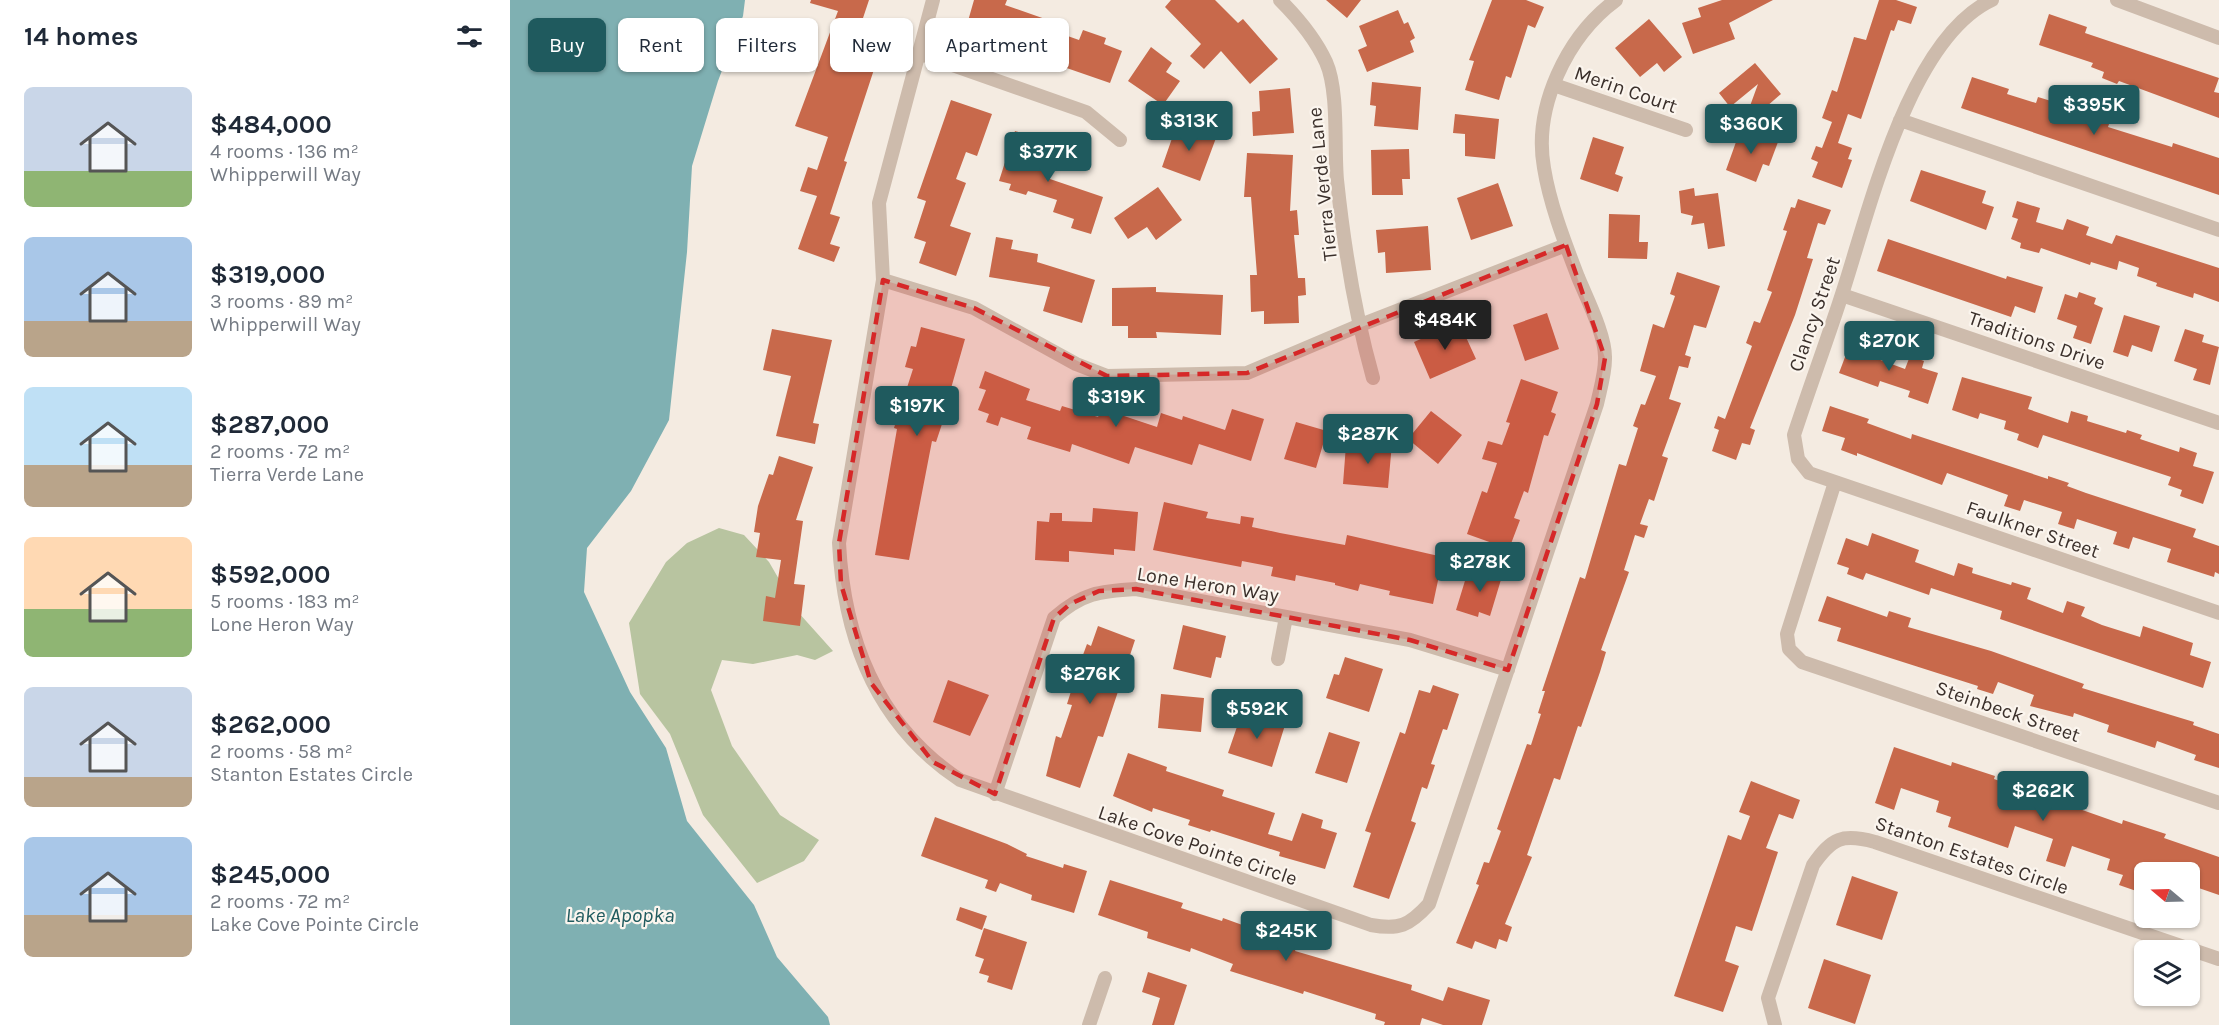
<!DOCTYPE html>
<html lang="en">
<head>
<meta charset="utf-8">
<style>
  :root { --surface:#fff; --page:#f6f6f7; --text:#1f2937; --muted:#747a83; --accent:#1f5a5e }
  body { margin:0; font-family:Karla,sans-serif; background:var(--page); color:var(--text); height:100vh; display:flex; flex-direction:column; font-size:22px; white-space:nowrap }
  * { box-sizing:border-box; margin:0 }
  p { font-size:20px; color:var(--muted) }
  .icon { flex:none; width:33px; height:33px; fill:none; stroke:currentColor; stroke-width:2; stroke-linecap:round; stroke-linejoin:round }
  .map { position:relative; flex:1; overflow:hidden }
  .panel { display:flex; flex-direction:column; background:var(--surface); width:510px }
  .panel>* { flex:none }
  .top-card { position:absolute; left:18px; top:18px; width:570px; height:54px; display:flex; gap:12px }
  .needle { width:39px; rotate:289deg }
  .controls { position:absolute; left:1624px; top:862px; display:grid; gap:12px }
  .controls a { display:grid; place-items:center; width:66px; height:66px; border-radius:9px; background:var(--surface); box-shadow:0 2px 4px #0004; font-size:30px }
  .price { position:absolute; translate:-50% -51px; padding:0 14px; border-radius:6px; background:var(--accent); color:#fff; font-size:20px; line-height:39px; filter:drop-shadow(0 2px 3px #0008) }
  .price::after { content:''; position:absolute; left:50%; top:36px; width:18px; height:14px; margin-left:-9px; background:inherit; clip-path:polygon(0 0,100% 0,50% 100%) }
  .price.current { background:#222; color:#fff }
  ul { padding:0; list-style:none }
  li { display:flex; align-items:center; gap:18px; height:150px; padding:0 24px }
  li span { display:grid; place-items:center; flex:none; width:168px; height:120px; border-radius:9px; color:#555 }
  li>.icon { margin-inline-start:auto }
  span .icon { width:72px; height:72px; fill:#fffc; stroke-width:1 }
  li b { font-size:26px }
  h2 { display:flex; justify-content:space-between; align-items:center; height:72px; padding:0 24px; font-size:26px }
  .tag { padding:0 21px; border-radius:9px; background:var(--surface); box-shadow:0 2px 4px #0004; font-size:21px; line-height:54px }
  .tag.current { background:var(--accent); color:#fff }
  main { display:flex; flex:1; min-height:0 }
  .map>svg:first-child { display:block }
  .green { fill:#b8c4a0 }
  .water { fill:#7fb0b2 }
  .building { fill:#c8694b }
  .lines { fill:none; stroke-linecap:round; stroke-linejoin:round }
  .street { stroke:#cdbbac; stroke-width:14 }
  .marked { fill:#d62828; fill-opacity:0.2; stroke:#d62828; stroke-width:4.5; stroke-dasharray:12 8; stroke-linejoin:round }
  .labels { text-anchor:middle; stroke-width:4.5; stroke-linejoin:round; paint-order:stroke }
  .street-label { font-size:20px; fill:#3b302b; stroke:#fbf5ee }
  .water-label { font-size:21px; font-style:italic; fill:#1f5a5e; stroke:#fbf5ee }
</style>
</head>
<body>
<main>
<section class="panel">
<h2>14 homes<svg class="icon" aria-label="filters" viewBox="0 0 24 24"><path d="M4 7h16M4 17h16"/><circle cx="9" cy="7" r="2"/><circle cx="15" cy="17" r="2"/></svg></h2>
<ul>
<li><span style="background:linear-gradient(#c9d6e8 70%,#8fb573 0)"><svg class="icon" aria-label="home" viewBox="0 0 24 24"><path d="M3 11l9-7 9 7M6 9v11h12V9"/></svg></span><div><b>$484,000</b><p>4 rooms · 136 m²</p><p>Whipperwill Way</p></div></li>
<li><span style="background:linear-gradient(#a9c7e8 70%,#b9a48a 0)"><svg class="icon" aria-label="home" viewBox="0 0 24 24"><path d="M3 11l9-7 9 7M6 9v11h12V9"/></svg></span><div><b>$319,000</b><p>3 rooms · 89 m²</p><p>Whipperwill Way</p></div></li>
<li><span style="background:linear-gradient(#bfe0f5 65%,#b9a48a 0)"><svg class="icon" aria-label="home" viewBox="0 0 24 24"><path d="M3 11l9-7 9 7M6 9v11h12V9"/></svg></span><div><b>$287,000</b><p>2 rooms · 72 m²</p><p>Tierra Verde Lane</p></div></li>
<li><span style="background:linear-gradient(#ffd9b3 60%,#8fb573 0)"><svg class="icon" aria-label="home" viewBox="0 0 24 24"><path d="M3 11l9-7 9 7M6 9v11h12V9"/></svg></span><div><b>$592,000</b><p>5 rooms · 183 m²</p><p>Lone Heron Way</p></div></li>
<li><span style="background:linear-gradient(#c9d6e8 75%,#b9a48a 0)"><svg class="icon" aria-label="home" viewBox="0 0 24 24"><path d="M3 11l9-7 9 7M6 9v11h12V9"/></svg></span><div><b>$262,000</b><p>2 rooms · 58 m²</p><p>Stanton Estates Circle</p></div></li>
<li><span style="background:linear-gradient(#a9c7e8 65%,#b9a48a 0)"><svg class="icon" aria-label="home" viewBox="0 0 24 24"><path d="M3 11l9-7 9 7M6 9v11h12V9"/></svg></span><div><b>$245,000</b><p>2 rooms · 72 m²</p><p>Lake Cove Pointe Circle</p></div></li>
</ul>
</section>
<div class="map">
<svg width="1709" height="1025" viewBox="0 0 1709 1025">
  <rect width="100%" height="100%" fill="#f4ebe1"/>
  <!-- green -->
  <path class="green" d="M209 528 234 535 259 562 288 612 323 651 305 660 287 655 243 664 212 660 201 690 222 746 270 815 309 840 294 861 247 883 193 815 160 734 130 694 119 623 156 562 177 543Z"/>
  <!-- water -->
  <path class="water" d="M0 0H235L233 16 208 81 182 166 177 252 159 420 121 491 77 548 74 592 120 692 156 748 177 821 244 905 267 957 318 1017 320 1025H0Z"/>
  <!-- building -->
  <path class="building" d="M301 0H359L348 33 373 42 334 161 337 162 320 214 330 217 320 244 330 247 324 262 288 249 307 196 290 191 298 167 307 170 318 137 285 126 328 11 300 3Z
    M464 0H497L495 5 538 20 535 28 569 40 573 30 596 38 594 44 612 51 600 83 502 49 507 36 458 21Z
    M661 0H705L728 23 733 19 768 59 740 84 711 51 694 69 680 56 691 44 655 7Z
    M816 0H851L837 18Z
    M982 0H1016L1034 7 1025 28 1018 25 1001 78 996 76 989 100 955 90 964 61 959 60Z
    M1212 0H1263L1219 23 1225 39 1183 54 1172 23 1191 17 1188 8Z
    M1369 0H1386L1407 7 1401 24 1388 20 1384 31 1381 30 1351 119 1338 114 1328 143 1342 148 1338 159 1342 160 1332 188 1302 177 1308 162 1301 159 1306 146 1312 148 1322 122 1312 118 1322 90 1327 92 1344 37 1356 40Z
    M888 10 894 24 898 22 905 38 900 41 904 52 857 72 848 50 857 46 849 26Z
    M1539 14 1577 27 1575 33 1709 78 1704 92 1709 93V118L1609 81 1607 84 1592 78 1594 72 1581 67 1583 63 1529 45Z
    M1139 19 1172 57 1154 72 1147 63 1130 77 1105 48Z
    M641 47 662 63 656 72 670 81 653 105 618 81Z
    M1245 63 1271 94 1232 128 1248 84 1220 107 1209 93Z
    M1462 77 1499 89 1497 94 1526 103 1528 97 1541 101 1539 108 1548 111 1571 119 1572 112 1600 121 1598 127 1662 147 1663 143 1709 158V195L1451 108Z
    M862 82 911 87 908 130 864 126 866 106 860 105Z
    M780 88 784 133 743 136 742 112 750 111 749 91Z
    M441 100 482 114 467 156 456 152 446 179 456 183 440 226 461 233 446 276 409 263 416 242 404 238 416 201 407 198Z
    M945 114 989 119 985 159 955 156V134L943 133Z
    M667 124 706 138 690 181 652 167Z
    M1231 128 1268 142 1259 166 1253 164 1246 182 1216 170Z
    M505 131 527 138 523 151 544 157 537 178 593 197 581 234 561 228 564 219 543 212 547 200 518 191 516 195 499 190 501 184 489 181Z
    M1083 137 1114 147 1105 174 1113 177 1108 192 1070 179Z
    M899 149 900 179H892L893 195H862L861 150Z
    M737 153 783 155 780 211 787 210 789 235H784L788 278H795L796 295 788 296 789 323 754 324V311L741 312 740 275H747L741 197H734Z
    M1411 170 1476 191 1472 203 1484 207 1476 230 1400 201Z
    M988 183 1003 226 961 240 947 198Z
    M648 187 672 220 646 240 637 227 618 239 604 218Z
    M1184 188 1185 196 1208 193 1215 246 1198 249 1194 223 1181 225 1183 216 1171 213 1169 191Z
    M1288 199 1321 210 1315 225 1308 223 1297 258 1303 259 1285 315 1240 428 1245 430 1240 445 1232 443 1226 460 1202 451 1209 430 1204 428 1208 416 1215 419 1242 346 1236 343 1244 321 1250 323 1262 292 1257 290 1277 231 1273 230 1281 207 1285 208Z
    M1507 201 1530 208 1526 222 1553 230 1557 219 1579 227 1576 235 1602 244 1606 235 1709 268V302L1684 293 1683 298 1646 286 1647 283 1627 276 1629 268 1609 261 1607 270 1581 262 1580 265 1531 248 1529 253 1510 248 1511 243 1501 239 1508 219 1502 217Z
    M1099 214 1130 215 1129 242H1138L1137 259 1098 258Z
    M918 226 921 270 876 273 875 252 868 253 866 230Z
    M486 237 503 240 501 249 528 254 527 262 585 280 572 323 533 311 540 287 479 277Z
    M1378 239 1496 279 1497 276 1533 287 1525 313 1505 306 1501 317 1367 271Z
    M1167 272 1210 286 1196 328 1184 325 1175 355 1181 357 1178 368 1169 366 1159 399 1171 403 1152 456 1158 458 1144 501 1139 499 1130 524 1138 526 1134 538 1125 535 1114 570 1119 572 1091 650 1096 652 1090 672 1071 727 1068 726 1050 780 1044 778 1017 855 1022 857 995 924 1002 927 997 942 989 939 986 949 965 941 962 949 946 943 969 885 966 884 974 862 979 863 991 831 987 829 1017 744 1021 745 1031 714 1028 713 1035 691H1032L1070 577 1075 579 1109 464 1116 466 1128 428 1123 426 1131 404 1135 405 1146 376 1130 371 1143 324 1154 328 1165 296 1160 294Z
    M646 287V292L713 295 711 335 646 332 647 338H618V326H602V288Z
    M1569 292 1586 298 1584 304 1593 308 1581 344 1563 338 1567 326 1547 319 1555 294 1567 298Z
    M1037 313 1049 349 1015 361 1003 325Z
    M1614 315 1650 326 1642 352 1622 345 1618 357 1603 352Z
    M949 322 966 359 920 379 904 342Z
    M411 327 455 339 438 399 440 400 426 442 422 441 399 560 365 555 387 429 384 428 403 369 395 367 401 346 406 347Z
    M262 329 322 340 303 423 309 424 305 444 266 436 281 376 253 370Z
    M1675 329 1694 335 1692 342 1709 347 1700 385 1683 380 1687 369 1664 361Z
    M1343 336 1358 342 1354 354 1395 369 1400 356 1414 361 1412 368 1428 373 1418 404 1398 397 1400 391 1370 381 1368 387 1329 373Z
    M475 371 520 389 516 400 550 411 552 406 588 417 590 413 610 420 611 415 647 427 651 413 672 420 673 416 715 430 722 409 754 419 741 461 689 444 682 465 625 447 619 464 562 444 560 452 517 439 521 427 491 417 488 426 476 422 479 414 468 410 476 390 469 388Z
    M1452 377 1522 397 1518 409 1558 423 1561 411 1578 416 1577 421 1616 433 1617 430 1632 435 1630 439 1669 452 1670 447 1687 453 1683 466 1704 472 1693 504 1670 496 1672 490 1658 485 1661 477 1533 435 1528 448 1507 440 1509 434 1494 429 1496 421 1470 413 1468 419 1442 410Z
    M1011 379 1048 392 1041 412 1046 414 1038 436 1034 435 1018 493 1014 491 1004 518 1010 520 999 549 957 534 972 491 977 493 987 463 972 459 978 441 992 445 1000 423 996 422Z
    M1320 406 1359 419 1357 423 1401 439 1402 434 1538 479V476L1559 483 1557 486 1576 493 1686 529 1683 537 1709 546V574L1705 572 1704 577 1657 562 1661 549 1623 537 1619 549 1603 544 1607 532 1567 519 1564 529 1548 524 1552 512 1514 500 1510 511 1494 506 1498 495 1437 473 1432 485 1347 453V456L1331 450 1335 438 1312 431Z
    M921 411 952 435 928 464 898 439Z
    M786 422 817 431 806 468 774 459Z
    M857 441 882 443 878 488 833 484 836 445 856 447Z
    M269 456 303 467 286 520 293 521 284 584 295 585 290 626 253 621 256 596 265 598 271 560 246 557 250 533 244 532 248 506 259 474 263 475Z
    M654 502 698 512 696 518 730 524 731 516 744 518 742 527 770 533 835 545 837 535 933 557 923 604 879 595 880 591 850 584 848 591 825 585V583L786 575 785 581 761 576 763 567 732 561 731 567 643 550Z
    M583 508 628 512 625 551 604 549V555L559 551V562L525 560 527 521 539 522 540 513H552V521L582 522Z
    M1362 533 1409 550 1405 562 1444 576 1448 563 1463 568 1462 573 1501 585 1502 582 1521 588 1517 599 1553 613 1557 601 1575 607 1571 616 1592 625 1630 637 1633 626 1683 643 1680 655 1701 662 1693 688 1490 619 1492 611 1421 588 1419 595 1356 573 1353 580 1337 574 1339 568 1327 564 1336 538 1358 546Z
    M974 568 993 573 980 616 969 612 968 617 946 610 958 571 972 575Z
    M1317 596 1377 617 1379 611 1401 618 1398 627 1481 651 1574 684 1572 688 1684 722 1683 725 1709 734V768L1684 760 1686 755 1647 741 1645 748 1597 732 1599 725 1564 713 1563 717 1520 706 1524 695 1488 682 1483 694 1467 689 1468 686 1327 641 1331 628 1308 621Z
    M673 625 716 636 711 658 706 657 701 678 663 669Z
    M588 626 625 640 593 737 588 736 570 788 536 776 546 736 551 738 562 705 557 704 570 663 577 644 581 646Z
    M835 657 873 669 859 712 816 698 824 674 829 675Z
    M438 680 479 695 460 736 423 722Z
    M923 685 949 694 937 730 933 729 921 764 925 765 917 789 912 787 901 821 906 823 879 899 843 887 861 833 855 831 890 732 895 734 909 690 920 693Z
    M651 694 694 698 691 732 648 728Z
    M731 715 751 722 752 717 775 725 762 767 718 753Z
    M819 732 850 742 837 783 805 773Z
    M1384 747 1441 766 1442 762 1485 776 1484 779 1612 824 1613 820 1656 834 1654 838 1709 857V895L1680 885V873H1635V894L1609 885 1613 875 1597 870 1600 859 1562 846 1555 867 1536 861 1543 839 1505 826 1498 848 1438 827 1441 817 1426 812 1429 801 1391 788 1384 810 1365 803Z
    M618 753 657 767 656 771 714 790 712 796 765 813 758 834 782 841 792 813 813 820 811 828 827 833 815 869 769 856 770 852 701 830 700 832 678 825 680 820 643 808 642 812 603 796Z
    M1241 781 1290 800 1283 819 1269 814 1256 848 1268 852 1242 931 1226 926 1215 961 1229 966 1213 1012 1164 996 1218 835 1231 840 1240 816 1229 812Z
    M425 817 497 844 517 854 516 856 553 868 554 864 577 871 564 913 521 900 522 895 490 883 486 892 475 888 478 880 411 856Z
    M1342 876 1388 892 1372 940 1326 925Z
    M600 880 673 903 671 908 712 921 713 918 749 931 748 933 787 946 785 951 902 985 901 990 933 1001 938 987 980 1000 972 1025H933L912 1018 910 1025H874L875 1022 865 1019 866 1014 794 991 793 994 720 971 723 964 681 948 680 952 637 938 638 932 588 915Z
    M450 907 477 916 472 930 446 920Z
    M474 928 517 942 502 990 477 982 479 976 469 973 474 959 465 956Z
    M1314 959 1361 975 1345 1024 1298 1008Z
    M638 972 677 985 664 1025H642L650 998 632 992Z"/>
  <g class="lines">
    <!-- street -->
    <path class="street" d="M423 0 369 203 373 280 329 543C334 639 367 725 450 780L861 925C889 930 899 926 919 904L1087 404C1090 390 1095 374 1095 359 1096 336 1077 299 1068 277 1055 243 1040 205 1034 168 1023 107 1057 36 1106 0
      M770 0C789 19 805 38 816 62 829 91 824 148 827 180 834 247 845 314 863 378
      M1482 0C1400 38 1360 207 1334 288 1318 338 1300 386 1284 435L1288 459 1299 473 1709 613
      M1607 0 1709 38
      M411 54 576 112 610 140
      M1044 85 1176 130
      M1390 120 1709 230
      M373 280 464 308 566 364 597 376 737 373 848 326 1056 245
      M1332 295 1709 423
      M1325 482 1277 634 1279 649 1292 662 1709 803
      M768 659 776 617
      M485 794 544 618C572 593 590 591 626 589L900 640 998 670
      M579 1025 595 978
      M1265 1025 1258 998 1303 865C1322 838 1332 833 1365 842L1709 959"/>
  </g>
  <!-- marked area -->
  <path class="marked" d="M1056 245 1095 358 1087 404 998 670 900 640 626 589 589 591 560 604 544 618 485 794 423 762 361 683 331 584 329 543 373 280 464 308 597 376 737 373Z"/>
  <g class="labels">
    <!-- street labels -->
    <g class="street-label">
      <text transform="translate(1116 89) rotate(19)" y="7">Merin Court</text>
      <text transform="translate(812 184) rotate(-96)" y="7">Tierra Verde Lane</text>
      <text transform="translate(1304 314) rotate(-71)" y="7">Clancy Street</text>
      <text transform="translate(1527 340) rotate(19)" y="7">Traditions Drive</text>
      <text transform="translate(1523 529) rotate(19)" y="7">Faulkner Street</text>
      <text transform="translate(698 584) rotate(9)" y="7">Lone Heron Way</text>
      <text transform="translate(1498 711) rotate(19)" y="7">Steinbeck Street</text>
      <text transform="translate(688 845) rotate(19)" y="7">Lake Cove Pointe Circle</text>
      <text transform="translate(1462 855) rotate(19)" y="7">Stanton Estates Circle</text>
    </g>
    <!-- water labels -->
    <g class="water-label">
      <text x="110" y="922">Lake Apopka</text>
    </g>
  </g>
</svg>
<div class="controls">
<a><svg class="needle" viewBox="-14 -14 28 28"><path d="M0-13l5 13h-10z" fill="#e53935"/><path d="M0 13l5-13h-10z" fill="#747a83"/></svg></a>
<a><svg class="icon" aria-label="layers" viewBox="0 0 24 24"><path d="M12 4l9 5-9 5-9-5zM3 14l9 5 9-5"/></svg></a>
</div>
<b class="price" style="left:1584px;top:136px">$395K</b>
<b class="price" style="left:679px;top:152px">$313K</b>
<b class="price" style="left:1241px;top:155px">$360K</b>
<b class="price" style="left:538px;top:183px">$377K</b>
<b class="price current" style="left:935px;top:351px">$484K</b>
<b class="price" style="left:1379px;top:372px">$270K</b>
<b class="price" style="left:606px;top:428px">$319K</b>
<b class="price" style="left:407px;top:437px">$197K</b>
<b class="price" style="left:858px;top:465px">$287K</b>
<b class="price" style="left:970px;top:593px">$278K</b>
<b class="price" style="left:580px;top:705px">$276K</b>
<b class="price" style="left:747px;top:740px">$592K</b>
<b class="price" style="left:1533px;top:822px">$262K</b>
<b class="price" style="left:776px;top:962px">$245K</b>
<div class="top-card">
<a class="tag current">Buy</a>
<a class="tag">Rent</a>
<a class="tag">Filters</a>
<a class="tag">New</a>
<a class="tag">Apartment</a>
</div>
</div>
</main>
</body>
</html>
